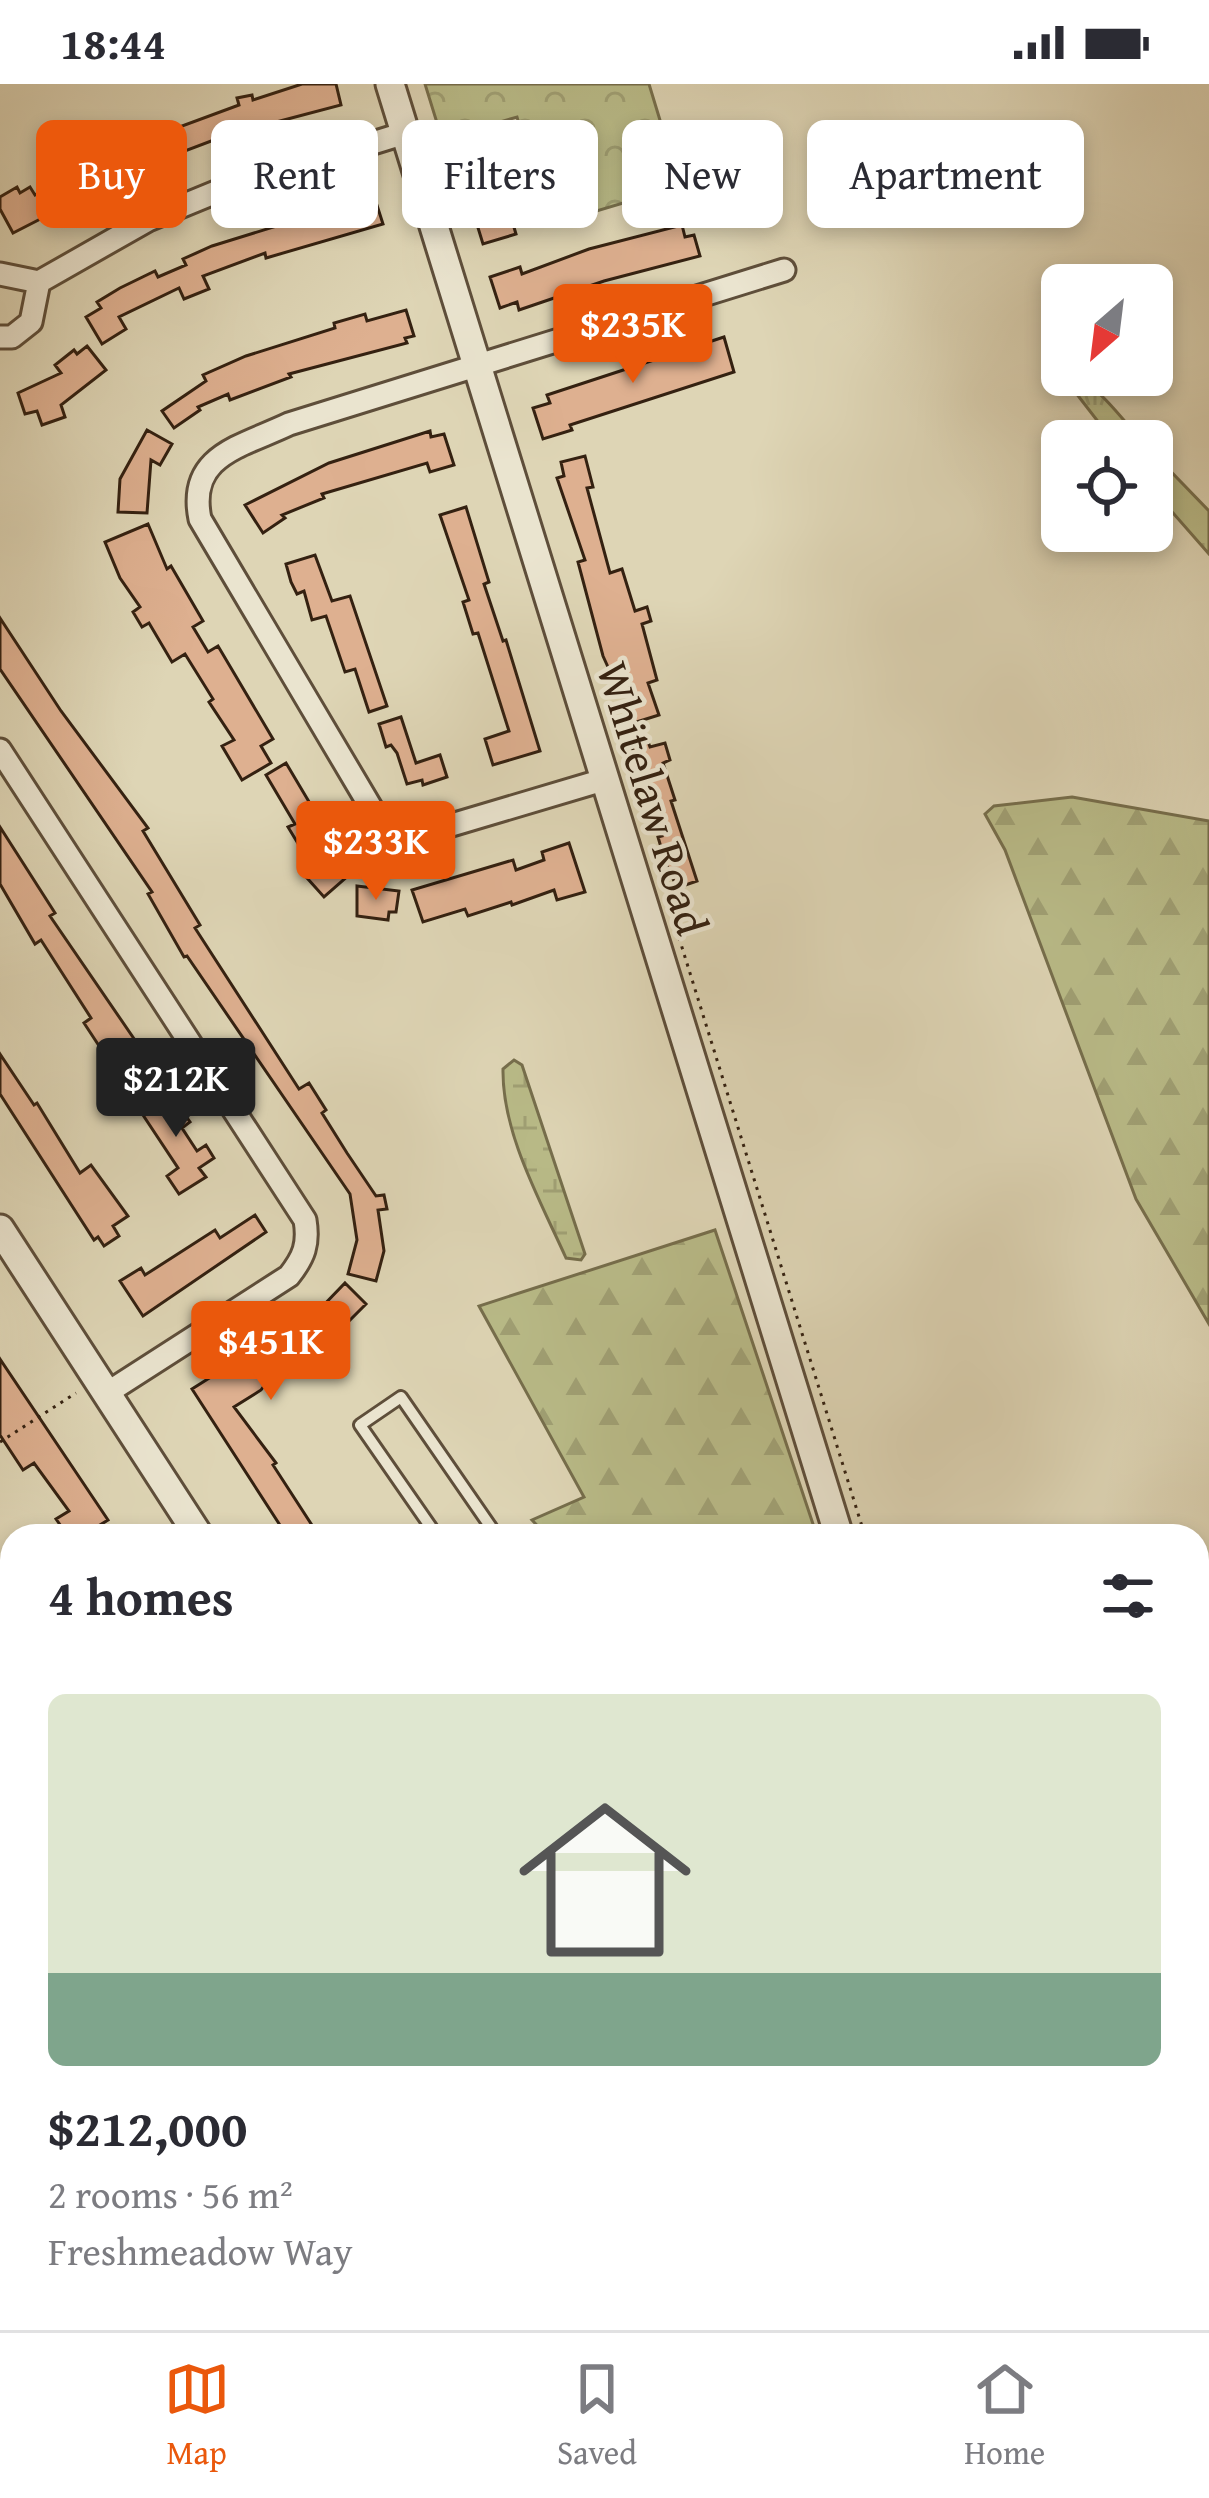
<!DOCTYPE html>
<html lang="en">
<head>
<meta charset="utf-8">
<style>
  :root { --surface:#fff; --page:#f7f7f7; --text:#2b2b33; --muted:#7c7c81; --line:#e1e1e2; --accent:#ea580c }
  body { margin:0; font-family:"Gentium Book Plus",serif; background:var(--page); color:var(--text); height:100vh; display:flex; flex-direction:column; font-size:45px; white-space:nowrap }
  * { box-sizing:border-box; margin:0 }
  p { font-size:39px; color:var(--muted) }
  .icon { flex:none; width:66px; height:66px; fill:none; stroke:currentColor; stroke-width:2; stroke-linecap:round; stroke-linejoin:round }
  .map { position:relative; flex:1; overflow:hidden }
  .side { position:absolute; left:0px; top:1440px; width:1209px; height:807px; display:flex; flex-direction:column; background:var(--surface); border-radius:36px 36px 0 0; box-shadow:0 6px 18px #0003 }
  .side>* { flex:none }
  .hud { position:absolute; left:36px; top:36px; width:1137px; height:108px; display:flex; gap:24px }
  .needle { width:78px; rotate:208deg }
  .buttons { position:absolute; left:1041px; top:180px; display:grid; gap:24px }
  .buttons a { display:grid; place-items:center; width:132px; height:132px; border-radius:18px; background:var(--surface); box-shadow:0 6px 18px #0003; font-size:60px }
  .price { position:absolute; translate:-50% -102px; padding:0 27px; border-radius:12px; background:var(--accent); color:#fff; font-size:39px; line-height:78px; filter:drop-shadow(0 3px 6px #0008) }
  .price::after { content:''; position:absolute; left:50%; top:72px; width:36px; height:27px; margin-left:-18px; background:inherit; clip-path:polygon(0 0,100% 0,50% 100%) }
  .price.active { background:#222; color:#fff }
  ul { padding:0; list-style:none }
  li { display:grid; align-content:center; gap:24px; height:636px; padding:0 48px }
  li+li { border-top:3px solid var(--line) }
  li span { display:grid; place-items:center; height:372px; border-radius:18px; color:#555 }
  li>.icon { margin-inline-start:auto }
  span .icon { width:216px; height:216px; fill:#fffc; stroke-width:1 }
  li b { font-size:51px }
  h2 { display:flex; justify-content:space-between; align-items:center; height:144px; padding:0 48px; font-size:51px }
  .pill { padding:0 42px; border-radius:18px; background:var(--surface); box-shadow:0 6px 18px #0003; font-size:42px; line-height:108px }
  .pill.active { background:var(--accent); color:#fff }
  .status { display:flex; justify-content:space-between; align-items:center; height:84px; padding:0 60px; background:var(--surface); direction:ltr }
  .status svg { height:33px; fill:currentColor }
  .tabs { display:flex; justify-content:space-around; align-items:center; height:168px; border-top:3px solid var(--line); background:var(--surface); font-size:33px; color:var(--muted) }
  .tabs a { display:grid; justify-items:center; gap:6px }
  .tabs .active { color:var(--accent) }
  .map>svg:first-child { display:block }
  .grass { fill:url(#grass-tufts); stroke:#766e4c; stroke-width:3 }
  .forest { fill:url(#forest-firs); stroke:#766e4c; stroke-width:3 }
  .wetland { fill:url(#wetland-marsh); stroke:#766e4c; stroke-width:3 }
  .park { fill:url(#park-crowns); stroke:#766e4c; stroke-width:3 }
  .building { fill:#deb090; stroke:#342111; stroke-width:3 }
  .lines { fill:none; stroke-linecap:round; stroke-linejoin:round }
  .service-casing { stroke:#5e4e3a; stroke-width:16 }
  .minor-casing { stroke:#5e4e3a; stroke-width:27 }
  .tertiary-casing { stroke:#5e4e3a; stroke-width:33 }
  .secondary-casing { stroke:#342111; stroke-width:36 }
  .path { stroke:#342111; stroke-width:3; stroke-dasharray:3 6; stroke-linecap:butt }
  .service { stroke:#eae4cf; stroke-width:10 }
  .minor { stroke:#eae4cf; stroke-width:21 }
  .tertiary { stroke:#eae4cf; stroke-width:27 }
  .secondary { stroke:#eae4cf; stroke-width:30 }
  .labels { text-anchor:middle; stroke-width:9; stroke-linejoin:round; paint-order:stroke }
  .street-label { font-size:45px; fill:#342111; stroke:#eae4cf }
</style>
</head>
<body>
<div class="status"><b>18:44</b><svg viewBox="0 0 49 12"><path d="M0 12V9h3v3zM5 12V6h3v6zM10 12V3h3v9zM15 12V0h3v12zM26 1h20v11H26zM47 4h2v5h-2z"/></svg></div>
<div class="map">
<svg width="1209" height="2246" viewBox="0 0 1209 2246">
  <defs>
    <pattern id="grass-tufts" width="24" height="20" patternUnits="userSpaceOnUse" patternTransform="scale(3)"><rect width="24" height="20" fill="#b9bb88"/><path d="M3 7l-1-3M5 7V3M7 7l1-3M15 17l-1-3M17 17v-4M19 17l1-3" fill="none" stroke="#a0a074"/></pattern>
    <pattern id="forest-firs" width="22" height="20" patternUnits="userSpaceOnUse" patternTransform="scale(3)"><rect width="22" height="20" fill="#b9bb88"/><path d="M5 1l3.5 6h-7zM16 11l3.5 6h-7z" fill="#a0a074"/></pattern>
    <pattern id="wetland-marsh" width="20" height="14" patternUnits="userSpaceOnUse" patternTransform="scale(3)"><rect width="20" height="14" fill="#b9bb88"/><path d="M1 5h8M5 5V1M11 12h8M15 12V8" fill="none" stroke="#a0a074"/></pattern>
    <pattern id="park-crowns" width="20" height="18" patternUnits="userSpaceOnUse" patternTransform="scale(3)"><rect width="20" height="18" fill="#b9bb88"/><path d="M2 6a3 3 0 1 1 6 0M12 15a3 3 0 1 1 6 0" fill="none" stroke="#a0a074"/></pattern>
  </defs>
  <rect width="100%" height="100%" fill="#ded5b5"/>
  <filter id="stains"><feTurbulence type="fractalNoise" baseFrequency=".00167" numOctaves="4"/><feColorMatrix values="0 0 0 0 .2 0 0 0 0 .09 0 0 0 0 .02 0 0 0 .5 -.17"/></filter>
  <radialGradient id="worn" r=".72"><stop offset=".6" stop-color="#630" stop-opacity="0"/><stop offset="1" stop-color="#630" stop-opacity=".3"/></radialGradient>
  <!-- grass -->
  <path class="grass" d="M1062 291C1093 291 1121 335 1142 357H1113Z
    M1152 368 1209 427V470L1152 405Z
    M1209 2105V2246H807L819 2235H1197V2108Z"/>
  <!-- forest -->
  <path class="forest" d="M1072 713 1209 737V1240L1136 1115 1005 766 985 730 994 722Z
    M715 1146 817 1452H547L532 1436 584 1413 479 1222Z"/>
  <!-- wetland -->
  <path class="wetland" d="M514 976 522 981 585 1170 581 1176 566 1174C540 1116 502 1049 503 985Z"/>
  <!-- park -->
  <path class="park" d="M425 0H649L680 102 550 141 517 33 442 55Z"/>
  <!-- building -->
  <path class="building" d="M302 0H336L341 21 227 51 174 71 100 112 97 106 13 149 0 125V113L17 103 20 109 30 103 35 111 84 81 78 68 112 51 120 65 239 21 237 14 252 11 253 16Z
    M493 41 508 95 468 108 456 68 470 64 465 49Z
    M374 112 383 140 266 174 265 169 203 192 209 205 184 215 179 204 119 233 126 245 102 260 86 233 101 224 97 218 120 204 155 187 158 193 186 181 183 175 212 162Z
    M508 123 516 150 483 160 475 134Z
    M682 141 685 153 694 151 700 172 604 197 519 226 517 218 500 224 490 193 520 183 522 190 589 165Z
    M406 226 414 252 405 254 407 259 289 290 291 293 230 316 228 310 198 323 200 326 174 344 162 327 206 297 203 291 246 272 335 244 334 239 365 230 367 237Z
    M724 253 734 288 570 341 572 346 543 355 533 324 550 319 547 311Z
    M87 262 106 286 61 321 65 333 42 341 37 327 25 330 18 309 61 289 55 281 74 266 77 270Z
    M147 346 172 360 160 381 151 376 147 429 118 428 120 395Z
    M430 347 431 353 444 350 454 381 430 388 427 379 322 410 324 414 282 431 285 434 263 449 245 421 329 379Z
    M585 372 593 403 587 404 610 489 622 485 635 527 647 523 651 537 642 540 657 596 648 599 659 631 630 640 625 623 635 621 625 590 613 594 603 572 578 478 585 476 557 394 564 392 561 378Z
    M466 423 489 498 484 500 503 557 506 556 540 667 493 681 485 655 509 647 478 549 473 550 463 518 469 516 440 431Z
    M148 440 167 485 171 482 203 537 193 543 208 568 218 562 273 655 261 662 271 679 242 696 222 662 234 656 209 618 213 615 185 570 172 578 149 539 142 543 133 528 140 523 120 494 105 458Z
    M315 471 332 517 350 512 387 622 369 628 355 585 345 588 326 532 312 536 304 507 297 510 291 498 286 480Z
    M0 534 61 627 148 744 143 747 200 841 195 844 299 1005 309 999 326 1026 322 1029 347 1069 376 1112 384 1111 387 1125 378 1126 384 1167 376 1197 348 1190 357 1156 350 1110 187 872 184 873 148 810 152 808 0 585Z
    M401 633 416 679 440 671 447 693 423 701 422 696 407 700 397 669 391 661 386 663 379 640Z
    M647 655 650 663 665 659 670 676 663 679 675 716 671 717 697 797 677 804 665 777 658 753 662 752 631 660Z
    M286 679 321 738 316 741 356 785 324 813 299 785 308 776 288 743 295 740 266 691Z
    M0 743 55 829 50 832 152 981 124 1000H118L103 977 107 974 84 939 91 934 41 856 35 860 0 800Z
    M569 759 585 808 557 816 554 806 512 821 511 818 468 832 465 825 423 838 412 806 513 776 516 786 544 776 542 768Z
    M357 802 399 807 396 828H389L388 836 357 832Z
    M0 970 34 1021 37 1019 80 1089 91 1081 128 1132 113 1142 119 1152 104 1162 98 1153 94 1156 0 1010Z
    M166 1004 190 1038 182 1044 197 1067 206 1061 214 1074 199 1084 206 1093 179 1110 167 1092 178 1084 137 1022Z
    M255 1131 266 1148 143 1232 120 1197 141 1184 145 1191 215 1146 220 1154Z
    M345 1199 366 1220 343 1243 261 1292 266 1299 261 1306 234 1323 276 1379 273 1381 319 1452H287L192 1305 222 1286 220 1282 232 1274 237 1281 291 1246 288 1242 315 1223 318 1227Z
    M0 1275 108 1436 100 1441 108 1452H68L56 1435 69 1427 34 1379 23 1386 0 1351Z"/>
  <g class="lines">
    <defs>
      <path id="service" d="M437 1452 360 1341 401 1313 497 1452
        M142 2235 146 2246
        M163 2235 166 2246
        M52 2246 63 2235"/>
      <path id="minor" d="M0 190 39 198
        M39 198 148 136 221 106 405 49
        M0 253H12L31 238 39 198
        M0 666 305 1136C309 1160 304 1173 289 1192L107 1309
        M603 696 418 751 395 746 376 732 200 435C187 371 241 363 289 340L784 186
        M0 1757 12 1750
        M0 2057 12 2050"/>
      <path id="tertiary" d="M390 0 839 1452
        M0 1145 199 1452"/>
      <path id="secondary" d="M1197 2069 1209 2065
        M569 2246 598 2235
        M696 2246 737 2235"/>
    </defs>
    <!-- service casing -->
    <use href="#service" class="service-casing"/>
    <!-- minor casing -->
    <use href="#minor" class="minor-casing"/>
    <!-- tertiary casing -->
    <use href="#tertiary" class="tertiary-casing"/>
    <!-- secondary casing -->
    <use href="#secondary" class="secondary-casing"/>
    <!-- path -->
    <path class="path" d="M671 828 865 1452
      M0 1358 76 1309
      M109 2235 113 2246
      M123 2235 126 2246
      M417 2235 419 2246
      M421 2238 434 2235
      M779 2246 787 2235"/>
    <!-- service -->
    <use href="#service" class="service"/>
    <!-- minor -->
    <use href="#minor" class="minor"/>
    <!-- tertiary -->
    <use href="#tertiary" class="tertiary"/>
    <!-- secondary -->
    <use href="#secondary" class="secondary"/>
  </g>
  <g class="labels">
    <!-- street labels -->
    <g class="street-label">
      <text transform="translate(653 714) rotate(73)" y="16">Whitelaw Road</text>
    </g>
  </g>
  <rect width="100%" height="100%" filter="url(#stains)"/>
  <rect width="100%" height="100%" fill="url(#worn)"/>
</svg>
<div class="buttons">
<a><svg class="needle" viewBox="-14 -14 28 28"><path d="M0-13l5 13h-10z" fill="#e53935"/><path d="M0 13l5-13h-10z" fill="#7c7c81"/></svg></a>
<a><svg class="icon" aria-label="locate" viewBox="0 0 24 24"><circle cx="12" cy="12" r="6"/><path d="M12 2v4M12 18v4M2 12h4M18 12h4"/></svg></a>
</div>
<b class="price" style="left:633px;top:302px">$235K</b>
<b class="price" style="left:376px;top:819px">$233K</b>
<b class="price active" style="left:176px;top:1056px">$212K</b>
<b class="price" style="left:271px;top:1319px">$451K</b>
<div class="hud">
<a class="pill active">Buy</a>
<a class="pill">Rent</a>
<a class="pill">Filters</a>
<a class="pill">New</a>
<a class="pill">Apartment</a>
</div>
<section class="side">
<h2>4 homes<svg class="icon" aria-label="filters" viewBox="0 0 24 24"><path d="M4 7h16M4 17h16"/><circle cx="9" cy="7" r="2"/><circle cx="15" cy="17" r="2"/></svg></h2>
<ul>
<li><span style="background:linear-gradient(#dfe7d0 75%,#7fa58c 0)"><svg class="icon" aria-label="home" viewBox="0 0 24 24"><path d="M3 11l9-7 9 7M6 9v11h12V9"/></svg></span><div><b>$212,000</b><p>2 rooms · 56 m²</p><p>Freshmeadow Way</p></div></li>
</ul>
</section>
</div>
<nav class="tabs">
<a class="active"><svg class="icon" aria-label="map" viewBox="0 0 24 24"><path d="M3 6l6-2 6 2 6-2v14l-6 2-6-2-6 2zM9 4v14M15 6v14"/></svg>Map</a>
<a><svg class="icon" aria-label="saved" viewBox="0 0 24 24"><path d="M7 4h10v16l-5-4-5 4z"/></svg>Saved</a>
<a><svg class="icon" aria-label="home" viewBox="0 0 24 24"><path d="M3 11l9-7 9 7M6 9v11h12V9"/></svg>Home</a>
</nav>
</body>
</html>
